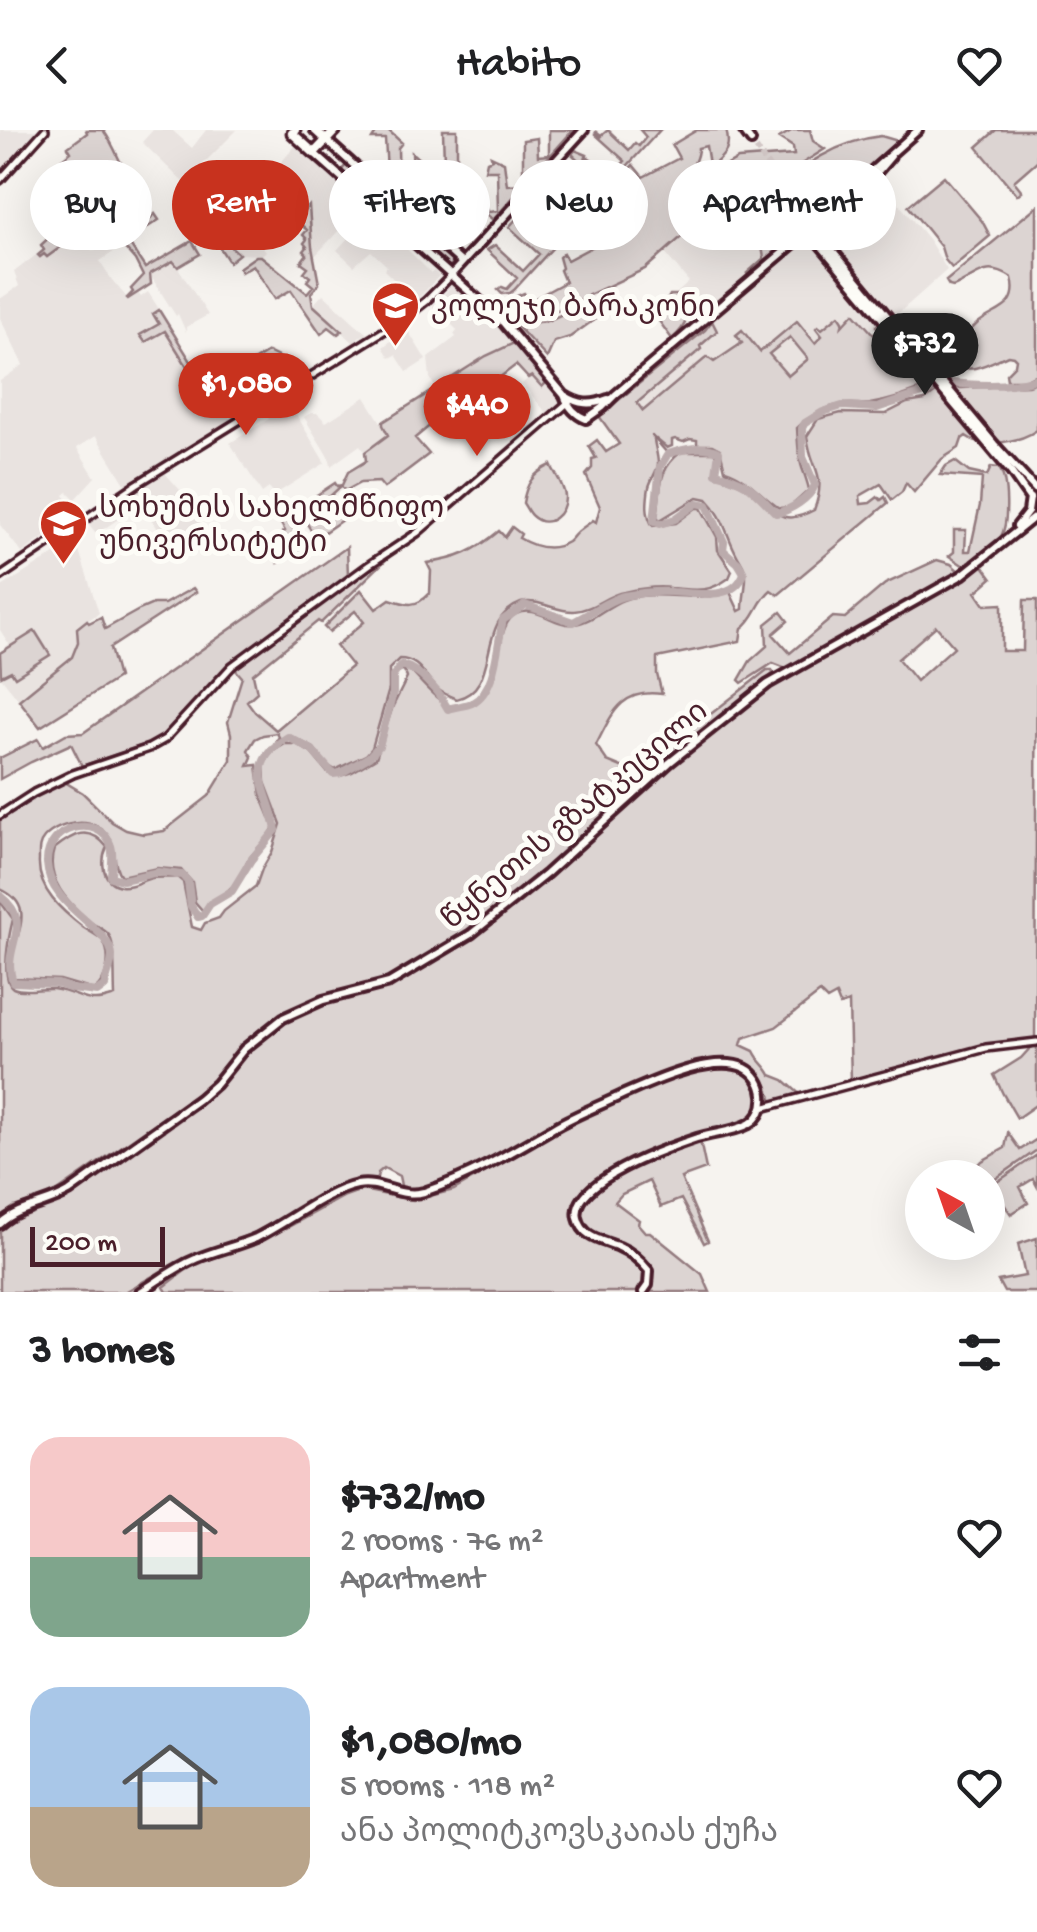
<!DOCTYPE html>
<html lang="en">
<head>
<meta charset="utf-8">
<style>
  :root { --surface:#fff; --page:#f6f6f6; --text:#202124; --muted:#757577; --accent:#c8321e }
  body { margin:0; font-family:"Gochi Hand","Noto Sans Georgian",sans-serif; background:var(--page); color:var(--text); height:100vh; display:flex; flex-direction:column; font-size:38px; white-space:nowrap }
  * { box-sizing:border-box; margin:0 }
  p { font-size:32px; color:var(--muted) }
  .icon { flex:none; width:55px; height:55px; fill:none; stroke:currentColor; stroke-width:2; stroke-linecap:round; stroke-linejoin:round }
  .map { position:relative; height:1162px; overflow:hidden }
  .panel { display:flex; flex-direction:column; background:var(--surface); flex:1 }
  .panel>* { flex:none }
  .hud { position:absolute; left:30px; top:30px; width:978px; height:90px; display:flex; gap:20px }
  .needle { width:65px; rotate:320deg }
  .controls { position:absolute; left:905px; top:1030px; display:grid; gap:20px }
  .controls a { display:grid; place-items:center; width:100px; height:100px; border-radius:50%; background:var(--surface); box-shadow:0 10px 40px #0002; font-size:50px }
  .scale { position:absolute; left:30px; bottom:25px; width:135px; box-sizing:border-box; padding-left:10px; border:5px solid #4a1f2b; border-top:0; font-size:28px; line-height:35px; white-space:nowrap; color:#4a1f2b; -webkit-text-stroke:8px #fdfcf7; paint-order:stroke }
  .price { position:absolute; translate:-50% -85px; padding:0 22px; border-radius:35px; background:var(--accent); color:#fff; font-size:32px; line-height:65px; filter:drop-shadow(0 2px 5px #0008) }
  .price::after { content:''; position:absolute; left:50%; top:60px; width:30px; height:22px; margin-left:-15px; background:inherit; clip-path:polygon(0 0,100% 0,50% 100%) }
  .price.selected { background:#222; color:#fff }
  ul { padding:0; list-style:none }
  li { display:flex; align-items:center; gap:30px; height:250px; padding:0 30px }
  li span { display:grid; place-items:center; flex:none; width:280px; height:200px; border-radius:30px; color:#555 }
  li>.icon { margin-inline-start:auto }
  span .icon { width:120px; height:120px; fill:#fffc; stroke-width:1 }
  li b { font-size:42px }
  h2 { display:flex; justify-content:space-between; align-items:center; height:120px; padding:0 30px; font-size:42px }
  .chip { padding:0 35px; border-radius:45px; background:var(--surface); box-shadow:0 10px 40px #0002; font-size:35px; line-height:90px }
  .chip.selected { background:var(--accent); color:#fff }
  header { display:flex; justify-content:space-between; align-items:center; height:130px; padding:0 30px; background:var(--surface); font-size:45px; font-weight:600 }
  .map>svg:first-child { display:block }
  .built { fill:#e9e3e0 }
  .green { fill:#dcd4d2; stroke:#937a7e; stroke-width:2.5; fill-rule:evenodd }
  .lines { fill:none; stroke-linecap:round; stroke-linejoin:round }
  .stream { stroke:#8e7378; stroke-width:2.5 }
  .river { stroke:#bbabac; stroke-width:8 }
  .secondary-tunnel { stroke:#d4c9c8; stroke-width:6; stroke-dasharray:6 3; stroke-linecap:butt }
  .tertiary-casing { stroke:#4a1f2b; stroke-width:12 }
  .secondary-casing { stroke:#4a1f2b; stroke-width:14 }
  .primary-casing { stroke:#4a1f2b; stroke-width:15 }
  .tertiary { stroke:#fdfcf7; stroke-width:5 }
  .secondary { stroke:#fdfcf7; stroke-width:6 }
  .primary { stroke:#fdfcf7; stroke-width:8 }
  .labels { text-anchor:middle; stroke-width:10; stroke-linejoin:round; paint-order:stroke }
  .poi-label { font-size:30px; fill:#4a1f2b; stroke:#fdfcf7; text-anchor:start }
  .street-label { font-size:30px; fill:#4a1f2b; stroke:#fdfcf7 }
</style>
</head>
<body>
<header><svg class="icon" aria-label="back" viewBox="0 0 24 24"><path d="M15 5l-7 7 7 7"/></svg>Habito<svg class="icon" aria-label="heart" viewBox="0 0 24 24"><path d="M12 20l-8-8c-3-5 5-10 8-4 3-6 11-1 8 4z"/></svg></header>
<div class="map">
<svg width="1037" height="1162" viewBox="0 0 1037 1162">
  <rect width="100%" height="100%" fill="#f6f3ef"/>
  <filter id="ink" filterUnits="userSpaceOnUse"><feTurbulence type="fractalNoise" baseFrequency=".01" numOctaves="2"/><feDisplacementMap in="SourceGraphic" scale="20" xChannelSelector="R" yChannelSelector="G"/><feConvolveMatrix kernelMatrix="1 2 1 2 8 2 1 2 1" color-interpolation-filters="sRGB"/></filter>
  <g filter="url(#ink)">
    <!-- built -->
    <path class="built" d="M0 0H39L0 45Z
      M153 0H172L192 18 206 0H237L184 53 142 12Z
      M296 15 359 71 341 91 344 95 314 127 309 75 271 44Z
      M777 45H784L787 49 771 63 809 110 878 49 929 110 947 140 883 197 866 200 780 257 620 314 599 287 690 211 686 173 677 163 689 152 664 122 728 66Z
      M221 48 253 78 250 81 272 102 260 114 266 121 262 125 239 124 213 100 222 89 201 69Z
      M371 83 407 115 406 118 431 143 434 141 439 146 416 171 384 140 387 136 371 121 354 136 337 120Z
      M69 110H87L93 121 103 117 115 121 100 131 112 150 128 169 138 163 141 167 148 162 230 289 127 357 96 306 77 318 95 347 75 369 68 362 64 365 78 384 22 423 0 395V251L23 235 0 188V169L19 156 14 142 36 125 40 127 44 123 47 127Z
      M174 131 208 185 186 197V202L178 184 176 186 150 145Z
      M452 155 515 213 486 226 446 253 450 258 440 266 430 248 428 228 456 207 454 204 457 200 433 176Z
      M323 164 367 204 359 207 354 213 313 175Z
      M407 199 426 230 407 242 396 225 390 228 383 217Z
      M532 245 541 256 547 252 564 275 550 287 522 254Z
      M365 267 389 305 365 322 360 315 331 336 330 330 304 287 311 283H317L326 292Z
      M287 269 325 333 274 365 269 358 262 363 230 313 269 289 265 282Z
      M165 343 188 369 206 397 208 404 207 409 177 427 141 374 96 404 88 394Z
      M76 411 99 483 77 498 78 512 72 527 19 570 0 546V522L9 514 0 500V458Z"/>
    <!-- green -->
    <path class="green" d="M86 0H103C118 20 121 41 137 60L129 68 113 60 108 64 124 74 128 71 147 91 155 84 159 90 129 109 124 106 145 138 192 111 200 124 178 137 173 131 150 144 151 154 128 169 127 168 133 162 131 159 143 146 135 130 102 92 85 59 62 29 71 22 68 17 87 3Z
      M378 0H388L402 13 398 18 399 65 373 41 387 40 385 9H372Z
      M443 0H457V57H473L469 71 431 36 430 33H444Z
      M549 0H573L493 90 485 83 484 78H487L488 82 498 81 497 40H485L487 31 492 29 491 26 504 32 507 55 523 54V10L537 8 538 26 549 25Z
      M608 0 629 20 635 13 639 16 646 7 640 0H660L514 160 510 163 502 164 498 160 502 157 507 159 517 148 487 120 495 115 523 141 539 124 509 97 518 87 546 117 560 102 528 73 540 61 554 75 552 82 567 95 585 74 582 70 586 66 590 68 603 54 572 24 575 20 587 25 585 29 588 27 591 29 588 33 606 48 609 45 611 46 625 31 595 4 596 2 601 6Z
      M697 0H726C732 20 724 25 711 37L709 35 706 16 698 18C698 34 685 38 696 53L738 29 794 25 793 17 779 8 793 0H810L813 11 825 19 784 45H777L743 66 732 64 728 66 645 139 548 184 538 187H527L526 185 524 187C510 187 502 183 491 174L496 169 503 172 524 163 530 171 565 152 560 140 562 138 559 127 563 123 567 130 603 111 599 102 609 94 601 92 595 83 600 80 605 89 641 70 633 50 626 43 633 35 643 47 679 28 672 15Z
      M996 0H1037V31L1014 51 1022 61 1017 65 977 17Z
      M881 6 898 11 812 88 798 70 785 80 770 63C804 35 837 11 881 6Z
      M412 23 429 38 428 91 404 69 403 66 414 65Z
      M347 34 454 132 447 139 340 42Z
      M944 46 982 91 990 106 952 138 945 130 941 117 908 76Z
      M196 68 201 69 216 84 209 96 239 124 229 132 189 70Z
      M309 76 312 117 319 154 311 163 313 175 342 201 338 204 329 197 321 204 291 160 275 169 253 135 241 142 239 138 256 126H261L307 163 313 156 307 151 310 147 304 142 308 137 301 132 307 124 304 121 307 117 304 113 307 109 303 105 307 100 296 90Z
      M1037 76V244L1024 250H1007L1006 244 1015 235 1016 229 1013 226 1008 225C989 233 970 246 952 233 955 218 966 203 978 193 995 179 1020 179 1012 148 985 131 978 146 953 157L949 156 946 151Z
      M83 84 89 86 95 94 88 113 86 110 69 111 47 127 44 124 40 127 38 125 44 120 41 115 55 102 56 98 70 87Z
      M790 87 800 101 756 138 746 144 764 128 761 111Z
      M670 165H679C693 183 687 196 672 209L659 191 661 181Z
      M587 173 598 187 570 207 554 212 547 228 518 197V194L547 191Z
      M159 180 200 246 195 249 165 201 145 212 140 205 159 194 153 184Z
      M854 183 874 205 879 200 876 196 879 193C887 203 887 217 899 225L905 224 931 255C913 263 890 271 870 274 862 275 854 273 846 274 829 275 809 285 797 298 798 313 798 329 804 343 806 349 808 354 809 360L790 377 779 378C760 365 748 347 725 340L720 319 712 315H697V310L690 309 683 312 675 309 672 310V316L667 318 656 309 654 310C655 317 658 326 658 334 657 342 651 349 649 357 647 370 645 385 653 396L676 393 696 378H701L717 407 718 420 732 441 729 448C707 464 695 460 670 458 656 456 638 459 624 462 606 465 593 480 574 481 557 482 537 468 521 473 474 490 503 558 456 569 451 566 445 565 440 561 425 549 421 529 399 529L389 539V559L372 618 366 625 335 640 326 634 314 618 289 605 276 611 279 607 277 603 263 605 255 609 248 620 252 627 248 636 257 635 261 665 274 697C267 710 256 719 247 731 243 738 240 747 235 753 226 765 212 770 203 781L195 772 192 752 181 740 157 738 121 746C112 734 117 722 111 710 98 685 61 690 44 708 38 715 39 721 39 730 37 760 62 781 84 798 90 802 99 806 103 811 112 826 107 852 94 860L60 850 14 848C2 815 46 780 0 759V688L63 651 83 663 112 692 126 700 143 704 164 701 209 666 231 630V604L228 592 242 547 234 538 399 417 321 493 318 491 253 544 257 562 247 571 255 582 276 600 352 536 336 516 364 492 355 481 329 502 324 497 361 460 376 479 390 469C407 475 416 478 430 463L431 441 427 433C459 429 475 421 499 401L505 407 512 397 521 404 519 408C534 417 551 422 568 412 572 409 575 403 580 400 584 396 589 394 593 390L596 392 600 377 586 345 592 338V329L596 328 589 316 597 310 606 322 619 314 599 286 705 200 712 191 717 201 700 216 701 219 637 273 643 281 707 227 714 232 742 213 736 205 742 200 760 222 797 191 815 213 822 206 816 198 818 196 822 199 839 185 843 191 842 196ZM790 207 808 229 788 246 769 224Z
      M514 213 546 253 542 257 532 246 528 248 516 235 495 251 492 249 448 287 444 284 415 308 429 324 384 358 379 352 360 353 345 361 341 356 327 369 342 390 316 408 304 389 292 396 304 416 278 433 266 414 285 401 276 385 291 382 335 353 337 356 342 355 348 342 366 331 365 322 388 305 383 295V292L435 259 440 266 450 259 445 252 486 226Z
      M268 222 282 229 295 248 287 249 288 252 254 273 252 269 240 276 239 274 253 265 241 244 247 240 245 236Z
      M1037 252V300C1020 312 983 319 966 306L962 309 959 318 942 329 914 362 906 353 902 362 892 370 881 354 860 366 861 374 870 373 878 367 881 370 885 367 888 373 778 465 771 460C757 472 756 488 742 498L740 511 657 528V544L662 564C621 558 612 584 596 615L607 631 631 641 656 626 662 627 676 615V602L689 601 767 540H772L774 543 647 650 532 753 478 796 395 845 374 853 322 865 290 880 260 899 240 917 209 954 194 966 52 1065 14 1077 0 1087V771L13 789C9 805 0 849 13 858 24 863 41 858 53 859 82 863 84 877 115 866 114 851 116 815 109 805 105 799 95 796 89 791 68 772 44 749 54 719 73 704 89 694 107 717 100 731 102 753 121 756 132 758 142 750 152 748 160 747 169 748 177 747L183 752 192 797 201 800 205 793 219 788 224 781 256 756 262 739 272 722 281 694 265 652 264 635 269 624 285 614H296L311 623 327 642 332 645 340 646 352 642 376 628 393 576 407 548 405 542 400 539 408 538C425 555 449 592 476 572 506 550 493 495 516 484 537 474 554 497 575 494 592 492 607 476 623 470 659 458 695 474 730 462L739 481 743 479C743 468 746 457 746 447 746 437 741 433 737 425 726 405 724 386 707 369L698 367 660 390 657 387C662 359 656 341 681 322H714L717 327 714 342C724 350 739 351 750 360 775 378 778 399 814 380 828 343 811 341 807 306L818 289 841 283 885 284 907 273 925 270 940 259 1028 255Z
      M955 331 969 342 987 346 991 337 999 338C1008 350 1009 395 1000 408 993 418 979 427 970 435L964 436 949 426 954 422V400H966L965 421H970L980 375 982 348 940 345 946 336Z
      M551 335C555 344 564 355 565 366 566 383 548 401 532 386 528 383 526 377 523 373 526 354 533 343 551 335Z
      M347 417 348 447 231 534 161 607 147 614 82 636 71 614 31 632 0 649V628L38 609 43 617 66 604 83 603Z
      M937 430 951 434 959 441 939 454 786 538 773 533 742 553 739 550 750 531 767 516 766 494 781 482 788 491 773 504 790 523 833 487 845 488 885 454Z
      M981 433 992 448 976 462 985 475 1002 474V521H1023L1024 470H1037L1035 910 975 919 851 951 849 872 840 875 836 865 827 870 820 863 776 897 743 908 741 915 754 921C759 932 766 935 771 945L784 950 803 967 772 973C770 964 768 953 761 945 751 934 734 930 719 931 681 934 603 968 569 986 549 997 530 1011 509 1021 477 1037 439 1059 402 1060L399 1046 384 1038 378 1043 376 1052H361L323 1066 251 1104 172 1135 125 1162H0V1099L18 1086 62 1070 212 965 247 921 289 888 315 876 374 860 402 850 460 815 544 752 629 673 764 559 956 452ZM936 496 954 517 916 551 898 529Z
      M193 458 196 462 110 518 118 548 40 597 19 570 72 527 78 512 77 498 87 490 89 493 101 487 105 499 139 480 153 474H164Z
      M35 501 50 525 15 547 11 541 1 546 0 523Z
      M1037 914V974L1017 988 1003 964 994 945 1021 928 1032 916Z
      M720 938C731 939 742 940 750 947 764 958 765 977 752 988 739 998 715 1001 699 1006L706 1039 681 1048 708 1111 704 1113 681 1069 661 1077 649 1051 622 1064 615 1072 639 1090 638 1094 645 1102H650L702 1144 710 1162H167L164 1157 194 1134 235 1121 277 1103 345 1066 362 1060 413 1070 454 1060C477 1046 500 1035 522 1022 585 986 647 947 720 938Z
      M1008 1003 1020 1020 1037 1009V1020L988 1054V1048L976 1047 972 1042 982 1031 1005 1018Z
      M1037 1025V1056L1033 1049 1020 1057 1028 1073 1011 1084 1001 1070 992 1076 988 1069V1058Z
      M1037 1108V1162H1004L998 1151 1025 1146 1018 1114Z"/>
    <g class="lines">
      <!-- stream -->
      <path class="stream" d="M652 306 668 324"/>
      <!-- river -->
      <path class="river" d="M0 766C37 795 0 816 13 852L58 854 72 859 97 862 105 856C106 846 112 835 112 826 111 797 49 778 47 733 46 695 100 683 111 716 114 725 111 738 111 747L123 750 158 742 182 745 188 752 191 776 198 787 202 786 210 774 232 761 251 730 276 700C269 659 241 636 288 607L312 620 333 644 341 643 369 627 379 616 393 563V546L401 535C421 540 438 561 448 579 456 576 465 576 472 573 497 561 497 513 503 490L525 475 573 492C588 485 608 470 624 466 639 463 657 461 672 462 695 463 735 472 744 443L738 433 723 420 724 412 707 375 697 373 675 389 660 394 654 391 660 337 668 324C684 319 703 314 719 322L716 343C749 351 753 360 776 383 790 381 810 368 815 355L803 327 802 298 805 293 823 282 842 276 877 278 932 260 943 252C968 255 1014 258 1037 248"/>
      <!-- secondary-tunnel -->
      <path class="secondary-tunnel" d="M751 11 793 73"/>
      <defs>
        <path id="tertiary" d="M0 50 45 0
          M0 447 137 354 403 189 426 171 450 147
          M0 685 34 663 73 644 149 618 165 609 232 536 369 435 417 403 570 271
          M762 978 986 918 1037 912"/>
        <path id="secondary" d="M743 0 751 11
          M326 10 462 133
          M314 23 501 190 564 265C568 276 576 285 586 289L603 277 615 265 844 71 868 53 891 26
          M849 64 864 48 918 0
          M793 73 994 314 1037 361
          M797 84 813 106 1011 342 1030 369
          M450 146 584 0
          M564 265C579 275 591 276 608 269
          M1017 396 1028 382 1030 368
          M0 1094C20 1076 47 1075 69 1062L199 969 216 954 244 919 283 888 323 870 389 853 471 804 546 744 669 633 768 554 962 445 1037 385
          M140 1162C155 1153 169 1142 185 1134 207 1122 233 1118 256 1108 287 1093 324 1062 357 1055 380 1050 400 1069 424 1062 470 1047 512 1022 553 998 575 985 599 976 622 965 652 952 713 923 745 938 767 949 770 982 749 994 734 1002 713 1003 697 1008 670 1017 569 1051 578 1088 583 1109 603 1110 619 1117 631 1122 641 1131 649 1141L648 1155 643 1162"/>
        <path id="primary" d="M295 0 292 3 314 23 336 0
          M315 0 326 10"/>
      </defs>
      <!-- tertiary casing -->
      <use href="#tertiary" class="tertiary-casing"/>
      <!-- secondary casing -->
      <use href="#secondary" class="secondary-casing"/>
      <!-- primary casing -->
      <use href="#primary" class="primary-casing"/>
      <!-- tertiary -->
      <use href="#tertiary" class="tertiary"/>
      <!-- secondary -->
      <use href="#secondary" class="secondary"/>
      <!-- primary -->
      <use href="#primary" class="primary"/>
    </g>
  </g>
  <!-- icons -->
  <defs>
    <symbol id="university-pin" viewBox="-11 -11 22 30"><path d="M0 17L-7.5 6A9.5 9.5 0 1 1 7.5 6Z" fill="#c8321e" stroke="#fdfcf7"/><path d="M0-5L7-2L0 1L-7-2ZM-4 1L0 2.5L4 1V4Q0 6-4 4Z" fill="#fff"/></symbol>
  </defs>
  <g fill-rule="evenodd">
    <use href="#university-pin" x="368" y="148" width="55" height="75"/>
    <use href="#university-pin" x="36" y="366" width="55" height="75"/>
  </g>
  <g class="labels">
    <!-- poi labels -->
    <g class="poi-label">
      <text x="431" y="186">კოლეჯი ბარაკონი</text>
      <text x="99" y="387">სოხუმის სახელმწიფო<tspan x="99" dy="34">უნივერსიტეტი</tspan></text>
    </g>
    <!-- street labels -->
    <g class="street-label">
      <text transform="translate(574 684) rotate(-40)" y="10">წყნეთის გზატკეცილი</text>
    </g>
  </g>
</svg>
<div class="controls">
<a><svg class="needle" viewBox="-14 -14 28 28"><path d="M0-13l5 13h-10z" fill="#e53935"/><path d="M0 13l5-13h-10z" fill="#757577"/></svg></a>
</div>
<div class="scale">200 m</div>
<b class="price selected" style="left:925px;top:268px">$732</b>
<b class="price" style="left:246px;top:308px">$1,080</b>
<b class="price" style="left:477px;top:329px">$440</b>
<div class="hud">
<a class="chip">Buy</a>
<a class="chip selected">Rent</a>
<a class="chip">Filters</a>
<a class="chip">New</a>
<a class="chip">Apartment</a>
</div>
</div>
<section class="panel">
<h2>3 homes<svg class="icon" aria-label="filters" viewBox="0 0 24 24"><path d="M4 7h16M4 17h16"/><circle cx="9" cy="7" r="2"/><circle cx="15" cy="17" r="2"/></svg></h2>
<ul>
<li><span style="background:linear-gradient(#f6c9c9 60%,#7fa58c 0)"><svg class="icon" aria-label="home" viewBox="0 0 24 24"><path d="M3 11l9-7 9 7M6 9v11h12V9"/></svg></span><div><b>$732/mo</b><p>2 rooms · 76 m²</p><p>Apartment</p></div><svg class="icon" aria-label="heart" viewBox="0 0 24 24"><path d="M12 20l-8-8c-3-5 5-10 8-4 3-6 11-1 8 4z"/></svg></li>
<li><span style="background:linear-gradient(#a9c7e8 60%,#b9a48a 0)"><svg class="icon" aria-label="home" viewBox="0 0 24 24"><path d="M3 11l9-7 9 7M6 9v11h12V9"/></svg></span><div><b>$1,080/mo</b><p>5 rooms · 118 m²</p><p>ანა პოლიტკოვსკაიას ქუჩა</p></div><svg class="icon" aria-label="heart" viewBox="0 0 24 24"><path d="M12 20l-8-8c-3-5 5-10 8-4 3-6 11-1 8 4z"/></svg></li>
</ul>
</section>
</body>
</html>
